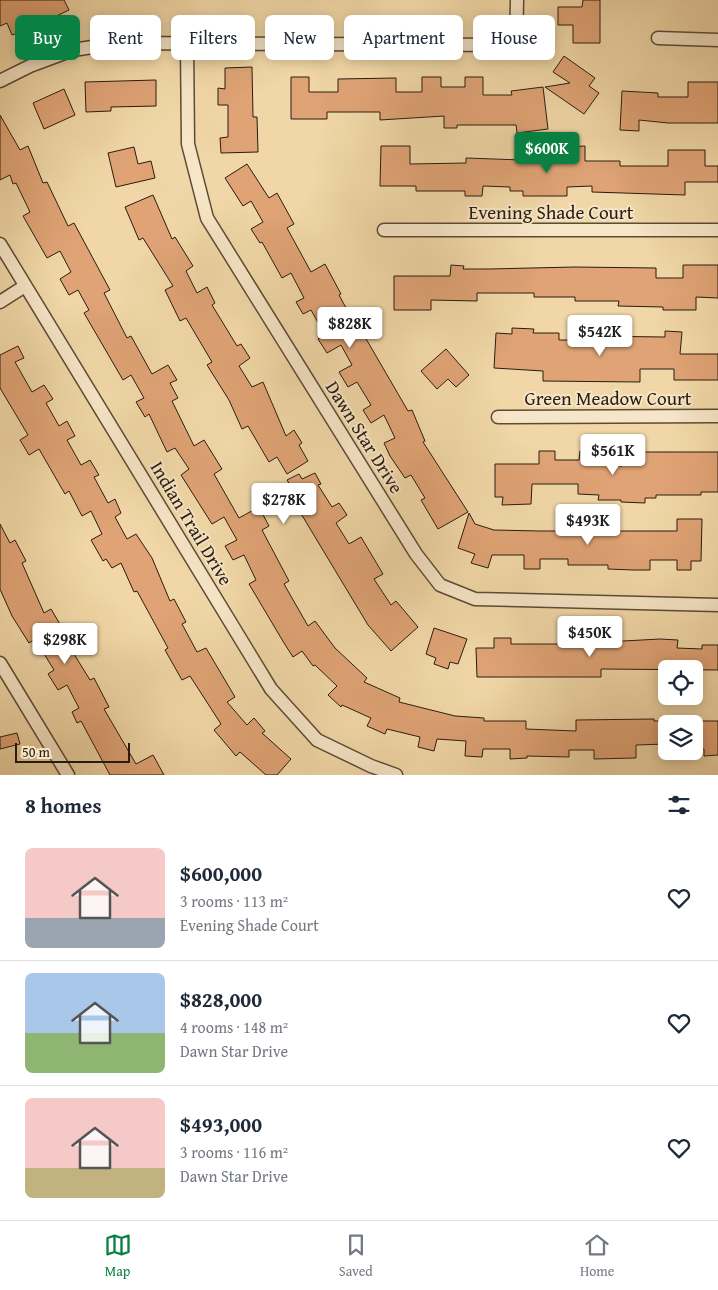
<!DOCTYPE html>
<html lang="en">
<head>
<meta charset="utf-8">
<style>
  :root { --surface:#fff; --page:#f2f2f3; --text:#1f2937; --muted:#747a83; --line:#e0e1e3; --accent:#0b8043 }
  body { margin:0; font-family:"Gentium Book Plus",serif; background:var(--page); color:var(--text); height:100vh; display:flex; flex-direction:column; font-size:19px; white-space:nowrap }
  * { box-sizing:border-box; margin:0 }
  p { font-size:16px; color:var(--muted) }
  .icon { flex:none; width:28px; height:28px; fill:none; stroke:currentColor; stroke-width:2; stroke-linecap:round; stroke-linejoin:round }
  .map { position:relative; height:775px; overflow:hidden }
  .sheet { display:flex; flex-direction:column; background:var(--surface); flex:1 }
  .sheet>* { flex:none }
  .hud { position:absolute; left:15px; top:15px; width:689px; height:45px; display:flex; gap:10px }
  .fabs { position:absolute; left:658px; top:660px; display:grid; gap:10px }
  .fabs a { display:grid; place-items:center; width:45px; height:45px; border-radius:8px; background:var(--surface); box-shadow:0 2px 12px #0003; font-size:25px }
  .scale { position:absolute; left:15px; bottom:12px; width:115px; box-sizing:border-box; padding-left:5px; border:2px solid #2a1c10; border-top:0; font-size:14px; line-height:18px; white-space:nowrap; color:#2a1c10; -webkit-text-stroke:4px #f6e5c6; paint-order:stroke }
  .price { position:absolute; translate:-50% -42px; padding:0 11px; border-radius:5px; background:#fff; color:#222; font-size:16px; line-height:32px; filter:drop-shadow(0 1px 2px #0008) }
  .price::after { content:''; position:absolute; left:50%; top:30px; width:15px; height:11px; margin-left:-8px; background:inherit; clip-path:polygon(0 0,100% 0,50% 100%) }
  .price.on { background:var(--accent); color:#fff }
  ul { padding:0; list-style:none }
  li { display:flex; align-items:center; gap:15px; height:125px; padding:0 25px }
  li+li { border-top:1px solid var(--line) }
  li span { display:grid; place-items:center; flex:none; width:140px; height:100px; border-radius:8px; color:#555 }
  li>.icon { margin-inline-start:auto }
  span .icon { width:60px; height:60px; fill:#fffc; stroke-width:1 }
  li b { font-size:21px }
  h2 { display:flex; justify-content:space-between; align-items:center; height:60px; padding:0 25px; font-size:21px }
  .tag { padding:0 18px; border-radius:8px; background:var(--surface); box-shadow:0 2px 12px #0003; font-size:18px; line-height:45px }
  .tag.on { background:var(--accent); color:#fff }
  .tab-bar { display:flex; justify-content:space-around; align-items:center; height:70px; border-top:1px solid var(--line); background:var(--surface); font-size:14px; color:var(--muted) }
  .tab-bar a { display:grid; justify-items:center; gap:2px }
  .tab-bar .on { color:var(--accent) }
  .map>svg:first-child { display:block }
  .building { fill:#dfa375; stroke:#2a1c10 }
  .lines { fill:none; stroke-linecap:round; stroke-linejoin:round }
  .minor-casing { stroke:#5c4b36; stroke-width:15 }
  .minor { stroke:#f6e5c6; stroke-width:12 }
  .labels { text-anchor:middle; stroke-width:4; stroke-linejoin:round; paint-order:stroke }
  .street-label { font-size:19px; fill:#2a1c10; stroke:#f6e5c6 }
</style>
</head>
<body>
<div class="map">
<svg width="718" height="775" viewBox="0 0 718 775">
  <rect width="100%" height="100%" fill="#f1d7a7"/>
  <filter id="stains"><feTurbulence type="fractalNoise" baseFrequency=".004" numOctaves="4"/><feColorMatrix values="0 0 0 0 .2 0 0 0 0 .09 0 0 0 0 .02 0 0 0 .5 -.17"/></filter>
  <radialGradient id="worn" r=".72"><stop offset=".6" stop-color="#630" stop-opacity="0"/><stop offset="1" stop-color="#630" stop-opacity=".3"/></radialGradient>
  <!-- building -->
  <path class="building" d="M0 0H64L69 10 40 24 12 35 7 23 0 26Z
    M583 0H600V43H573V25H558V7H582Z
    M564 56 595 78 589 86 599 93 584 114 545 87 570 83 553 72Z
    M252 67 253 117H257L258 152 221 153 220 138 228 137V105H218V88L225 89V68Z
    M291 77H309V92H338V79L396 78V92H422V77H441V87H465V77H483V95H512L511 91 543 87 548 129 517 133 516 125H457V128H444V116L380 120V112H327V119H291Z
    M156 80V106L111 107V111L86 112 85 82Z
    M688 82H718V123H668L639 120V131L620 130 622 91 658 93V97H688Z
    M64 89 75 115 44 129 33 103Z
    M0 115 20 150 28 146 43 183 47 182 68 226 74 223 110 290 104 293 127 338 131 336 152 374 168 365 177 380 170 383 178 398 172 401 194 446 204 440 222 469 214 474 239 518 259 507 269 526 262 530 289 581 284 584 308 626 315 621 335 648 367 678 364 682 400 698 399 702 455 716 484 718V721H526V729L576 731V720L654 719V721H666V744L636 745V758L594 759V750H569V757L527 756V758L510 759V749H483L482 757 465 756 466 741 437 739 434 751 418 747 420 737 387 729 385 734 367 726 371 718 342 705 341 707 328 695 337 686 315 665 313 666 302 651 293 657 284 643 249 584 256 580 244 555 233 560 225 546 237 540 224 517 212 524 181 475 189 469 175 448 167 452 149 414 145 417 136 402 144 398 131 375 123 380 84 313 89 310 78 290 69 295 60 279 71 272 60 251 47 258 23 216 30 212 16 183 13 184 10 175 0 180Z
    M381 146H410V164L466 163V158L550 161V159H566V147L585 146V161H620V166H668V150H705V166H718V182H685V195L592 192V186L567 187V196H523V191H510V187L483 186 482 196H465V191H416V186H380Z
    M134 147 138 164 151 161 155 178 116 187 108 153Z
    M247 164 269 198 277 193 294 224 287 228 311 272 325 264 341 294 339 295 363 339 365 337 408 411 412 410 425 441 423 442 468 512 438 529 421 500 425 498 411 475 405 478 390 456 384 443 395 438 384 415 371 423 363 410 371 405 357 382 348 387 339 372 352 365 341 345 327 353 318 339 325 335 311 310 303 314 296 302 304 298 291 273 282 278 262 242 260 243 251 229 263 222 251 201 243 206 225 178Z
    M153 195 172 239 175 237 193 266 186 271 197 293 207 287 215 303 212 305 237 346 241 344 250 358 239 366 252 387 263 382 286 436 294 430 302 443 299 445 308 461 287 474 277 457 269 462 248 426 242 429 229 400 207 365 212 362 186 318 180 321 165 290 173 286 143 238 139 240 125 207Z
    M451 265 464 266 463 269H489L575 267 656 268V278H683V265H718V298L696 297V310H663V307L618 306 619 301H575V297H534V293H477V301L431 300V310H394V276H450Z
    M512 328 534 329 533 333H559V340H584V336L665 337V331L682 332 680 354H718V380H674V369H640V382L543 381V371L494 368 496 333 512 334Z
    M18 346 24 358 15 362 32 392 44 385 53 399 46 403 59 426 67 421 75 436 67 440 81 465 90 460 99 475 94 477 108 503 115 499 121 513 115 517 127 539 136 534 152 558 170 601 174 599 186 622 182 624 197 652 206 648 235 697 227 702 247 725 254 718 265 731 262 733 291 759 277 775H266L240 752 236 756 214 730 221 724 190 676 182 680 165 650 168 648 137 591 134 592 121 563 112 568 106 559 103 561 91 540 102 534 91 511 82 516 69 491 65 494 39 449 29 455 20 440 28 435 0 388V355Z
    M446 349 469 375 456 387 448 379 437 389 421 371Z
    M539 451H555V460H579L580 451H596V465L622 466 623 452H718V492H701V495H656V498H645V503L621 502V500H598L599 495 578 494V484H532L531 504 502 505 503 497H495V464H539Z
    M315 473 321 484 318 485 332 507 339 503 347 515 336 523 349 544 361 537 383 574 374 579 391 605 396 601 418 627 391 651 368 625 297 507 301 504 287 480 299 474 302 479Z
    M469 513 475 524 494 530 540 531H677V519H702L701 561H691V570H677V560H650V570H633L608 569V565H568V559H540V569H524V555H492L488 568 471 563 475 554 458 548Z
    M0 524 10 543 15 540 26 561 22 563 44 613 51 609 64 631 61 633 90 680 94 678 109 707 104 709 136 764 153 755 164 775H110L81 721 77 723 72 712 79 708 67 685 58 690 48 674 54 670 35 639 29 643 12 616 0 589Z
    M434 628 467 639 458 664 450 662 448 669 434 664 436 658 426 654Z
    M494 638H511V644H568L660 639 678 640 677 648 702 649V645H718V670L601 669V677H477L476 648H494Z
    M694 721H718V755L704 756V749H694Z
    M17 733 20 744 0 749V737Z"/>
  <g class="lines">
    <defs>
      <path id="minor" d="M658 38 718 40
        M187 43 188 144 207 218 416 554 440 585 475 599 718 605
        M0 81 30 66 73 50 118 43 516 45 517 0
        M384 230H718
        M0 244 271 689 317 740 371 766 396 775
        M0 302 25 286
        M498 417 718 416
        M0 663 68 775"/>
    </defs>
    <!-- minor casing -->
    <use href="#minor" class="minor-casing"/>
    <!-- minor -->
    <use href="#minor" class="minor"/>
  </g>
  <g class="labels">
    <!-- street labels -->
    <g class="street-label">
      <text x="551" y="219">Evening Shade Court</text>
      <text x="608" y="405">Green Meadow Court</text>
      <text transform="translate(365 437) rotate(58)" y="7">Dawn Star Drive</text>
      <text transform="translate(192 523) rotate(59)" y="7">Indian Trail Drive</text>
    </g>
  </g>
  <rect width="100%" height="100%" filter="url(#stains)"/>
  <rect width="100%" height="100%" fill="url(#worn)"/>
</svg>
<div class="fabs">
<a><svg class="icon" aria-label="locate" viewBox="0 0 24 24"><circle cx="12" cy="12" r="6"/><path d="M12 2v4M12 18v4M2 12h4M18 12h4"/></svg></a>
<a><svg class="icon" aria-label="layers" viewBox="0 0 24 24"><path d="M12 4l9 5-9 5-9-5zM3 14l9 5 9-5"/></svg></a>
</div>
<div class="scale">50 m</div>
<b class="price on" style="left:547px;top:174px">$600K</b>
<b class="price" style="left:350px;top:349px">$828K</b>
<b class="price" style="left:600px;top:357px">$542K</b>
<b class="price" style="left:613px;top:476px">$561K</b>
<b class="price" style="left:284px;top:525px">$278K</b>
<b class="price" style="left:588px;top:546px">$493K</b>
<b class="price" style="left:590px;top:658px">$450K</b>
<b class="price" style="left:65px;top:665px">$298K</b>
<div class="hud">
<a class="tag on">Buy</a>
<a class="tag">Rent</a>
<a class="tag">Filters</a>
<a class="tag">New</a>
<a class="tag">Apartment</a>
<a class="tag">House</a>
</div>
</div>
<section class="sheet">
<h2>8 homes<svg class="icon" aria-label="filters" viewBox="0 0 24 24"><path d="M4 7h16M4 17h16"/><circle cx="9" cy="7" r="2"/><circle cx="15" cy="17" r="2"/></svg></h2>
<ul>
<li><span style="background:linear-gradient(#f6c9c9 70%,#9aa5b1 0)"><svg class="icon" aria-label="home" viewBox="0 0 24 24"><path d="M3 11l9-7 9 7M6 9v11h12V9"/></svg></span><div><b>$600,000</b><p>3 rooms · 113 m²</p><p>Evening Shade Court</p></div><svg class="icon" aria-label="heart" viewBox="0 0 24 24"><path d="M12 20l-8-8c-3-5 5-10 8-4 3-6 11-1 8 4z"/></svg></li>
<li><span style="background:linear-gradient(#a9c7e8 60%,#8fb573 0)"><svg class="icon" aria-label="home" viewBox="0 0 24 24"><path d="M3 11l9-7 9 7M6 9v11h12V9"/></svg></span><div><b>$828,000</b><p>4 rooms · 148 m²</p><p>Dawn Star Drive</p></div><svg class="icon" aria-label="heart" viewBox="0 0 24 24"><path d="M12 20l-8-8c-3-5 5-10 8-4 3-6 11-1 8 4z"/></svg></li>
<li><span style="background:linear-gradient(#f6c9c9 70%,#c2b280 0)"><svg class="icon" aria-label="home" viewBox="0 0 24 24"><path d="M3 11l9-7 9 7M6 9v11h12V9"/></svg></span><div><b>$493,000</b><p>3 rooms · 116 m²</p><p>Dawn Star Drive</p></div><svg class="icon" aria-label="heart" viewBox="0 0 24 24"><path d="M12 20l-8-8c-3-5 5-10 8-4 3-6 11-1 8 4z"/></svg></li>
</ul>
</section>
<nav class="tab-bar">
<a class="on"><svg class="icon" aria-label="map" viewBox="0 0 24 24"><path d="M3 6l6-2 6 2 6-2v14l-6 2-6-2-6 2zM9 4v14M15 6v14"/></svg>Map</a>
<a><svg class="icon" aria-label="saved" viewBox="0 0 24 24"><path d="M7 4h10v16l-5-4-5 4z"/></svg>Saved</a>
<a><svg class="icon" aria-label="home" viewBox="0 0 24 24"><path d="M3 11l9-7 9 7M6 9v11h12V9"/></svg>Home</a>
</nav>
</body>
</html>
